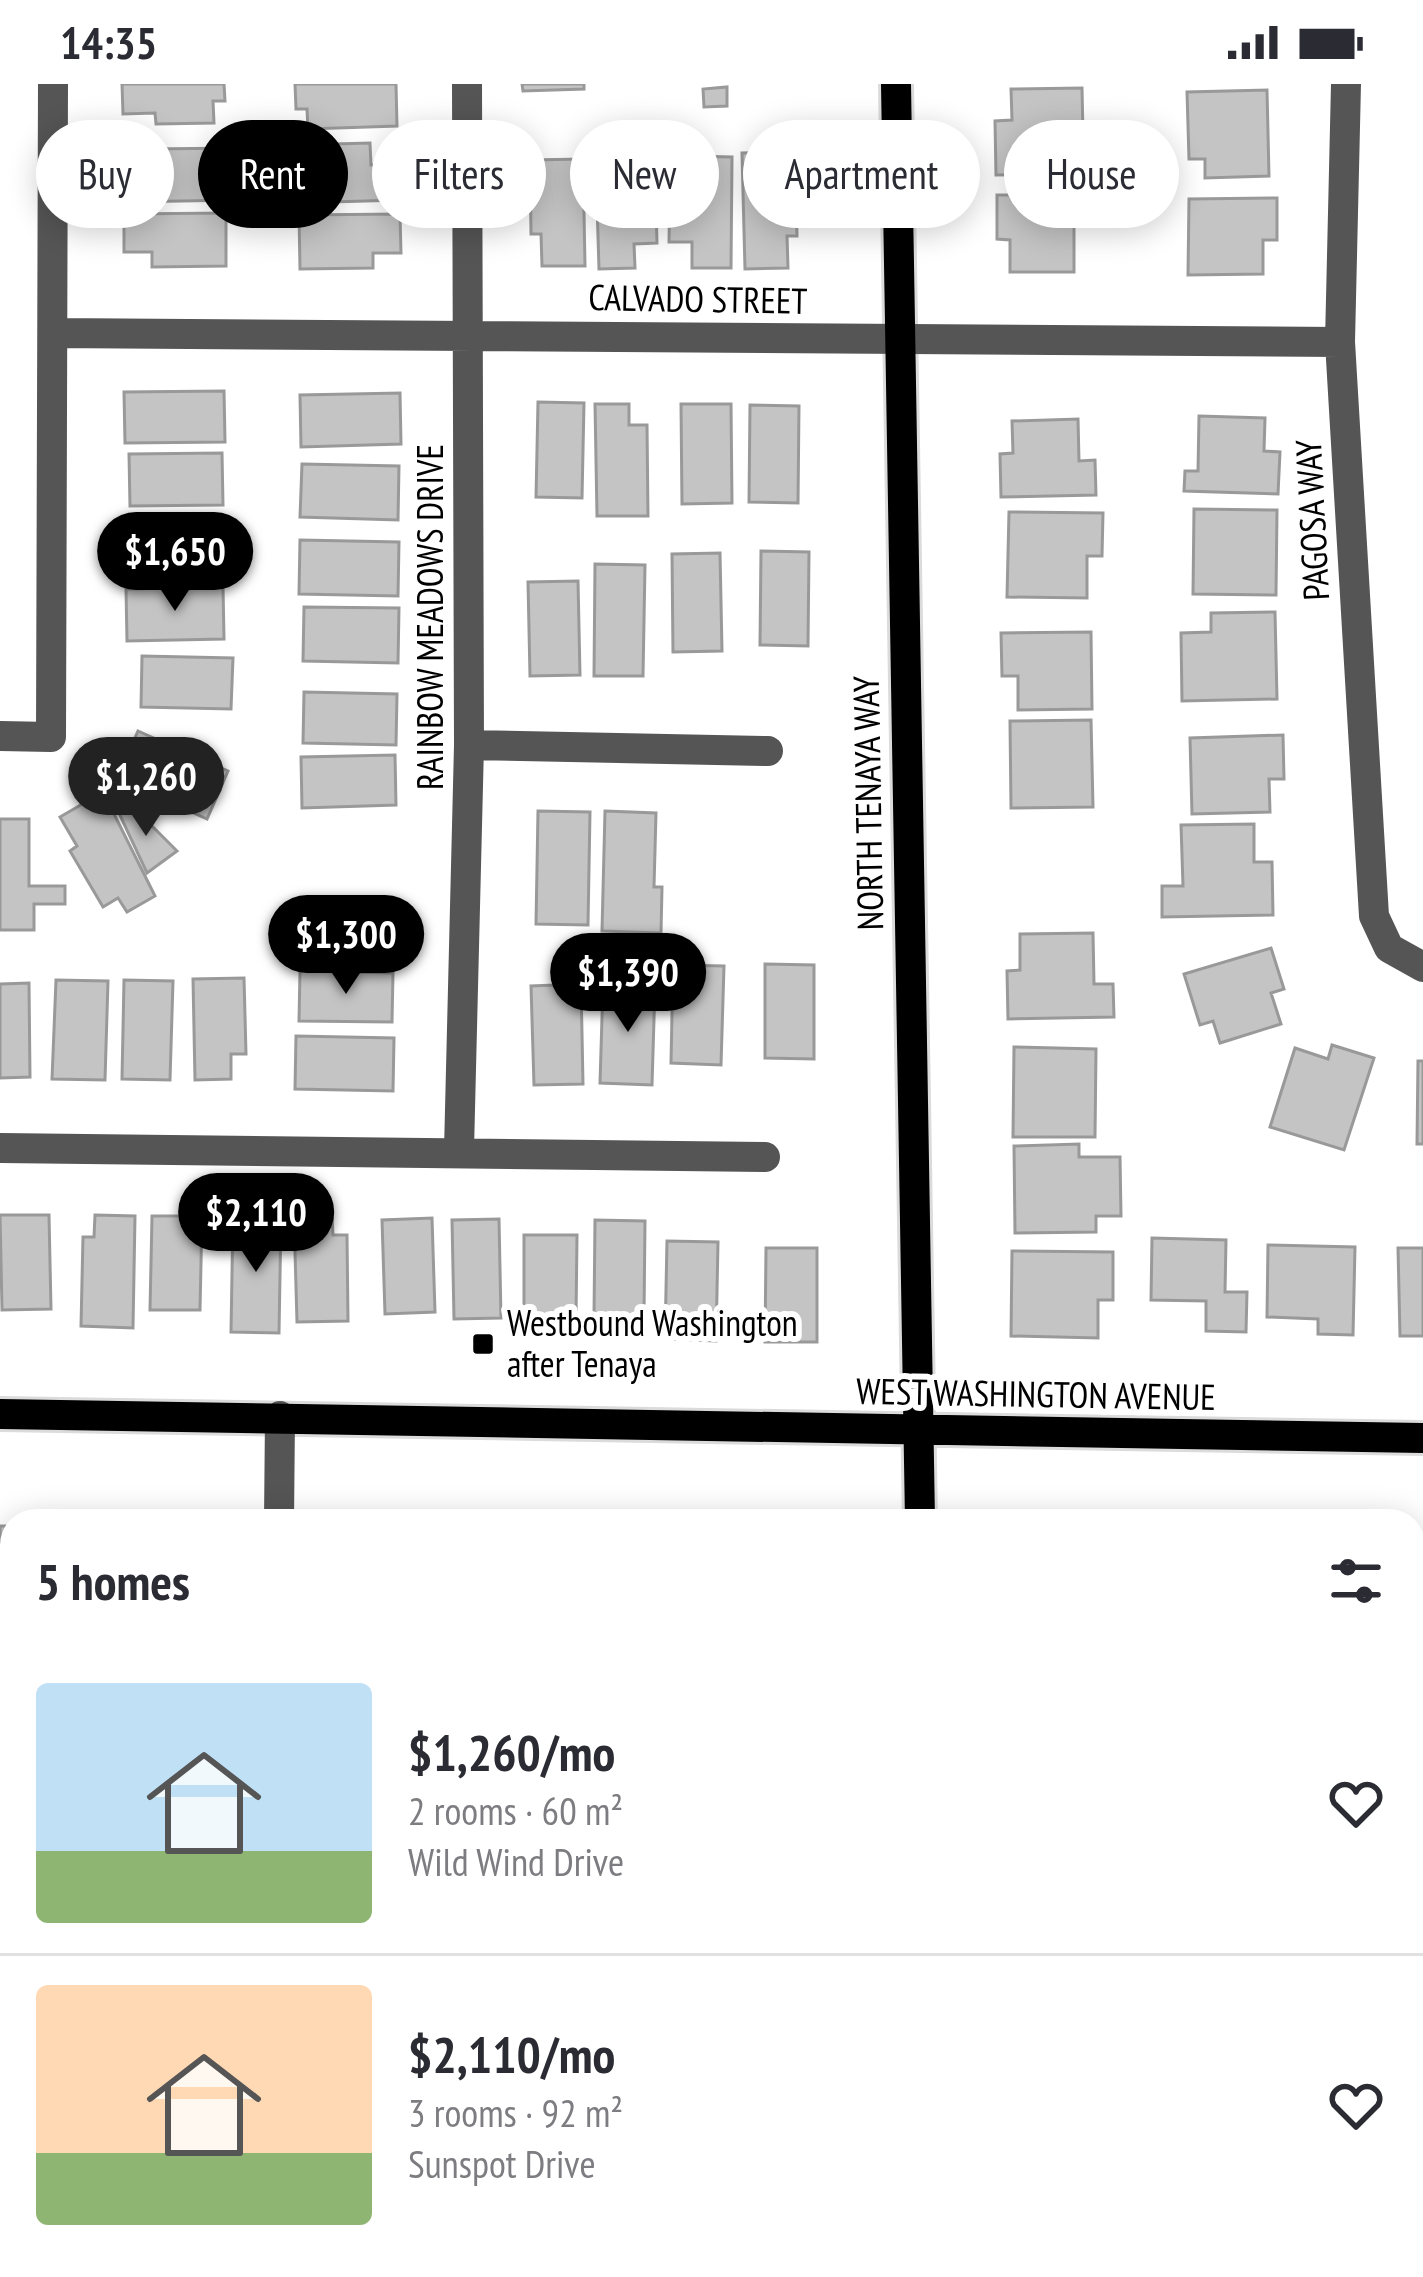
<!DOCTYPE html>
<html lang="en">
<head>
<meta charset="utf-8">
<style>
  :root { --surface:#fff; --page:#f7f7f7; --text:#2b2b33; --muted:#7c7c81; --line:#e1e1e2; --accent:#000 }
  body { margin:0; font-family:"PT Sans Narrow",sans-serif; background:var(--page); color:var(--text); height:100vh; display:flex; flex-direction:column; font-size:45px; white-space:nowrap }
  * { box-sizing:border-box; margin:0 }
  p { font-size:39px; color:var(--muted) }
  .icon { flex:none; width:66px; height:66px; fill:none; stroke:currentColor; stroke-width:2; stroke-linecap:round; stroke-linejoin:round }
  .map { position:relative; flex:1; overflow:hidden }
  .side { position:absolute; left:0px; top:1425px; width:1425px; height:768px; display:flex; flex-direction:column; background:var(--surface); border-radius:36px 36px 0 0; box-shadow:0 6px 30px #0003 }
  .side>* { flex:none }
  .guide { position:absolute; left:36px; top:36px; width:1353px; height:108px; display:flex; gap:24px }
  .price { position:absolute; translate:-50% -102px; padding:0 27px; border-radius:42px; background:var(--accent); color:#fff; font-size:39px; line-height:78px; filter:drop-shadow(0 3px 6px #0008) }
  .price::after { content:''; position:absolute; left:50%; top:72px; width:36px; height:27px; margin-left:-18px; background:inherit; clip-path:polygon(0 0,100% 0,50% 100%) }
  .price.active { background:#222; color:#fff }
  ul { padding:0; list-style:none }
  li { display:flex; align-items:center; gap:36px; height:300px; padding:0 36px }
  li+li { border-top:3px solid var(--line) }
  li span { display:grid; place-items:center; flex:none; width:336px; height:240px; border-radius:12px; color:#555 }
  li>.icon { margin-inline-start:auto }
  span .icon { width:144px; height:144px; fill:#fffc; stroke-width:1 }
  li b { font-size:51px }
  h2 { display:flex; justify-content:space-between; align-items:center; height:144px; padding:0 36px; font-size:51px }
  .pill { padding:0 42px; border-radius:54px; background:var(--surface); box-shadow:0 6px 30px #0003; font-size:42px; line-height:108px }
  .pill.active { background:var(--accent); color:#fff }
  .status { display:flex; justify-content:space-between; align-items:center; height:84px; padding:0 60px; background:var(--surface); direction:ltr }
  .status svg { height:33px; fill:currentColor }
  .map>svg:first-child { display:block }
  .building { fill:#c4c4c4; stroke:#999; stroke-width:3 }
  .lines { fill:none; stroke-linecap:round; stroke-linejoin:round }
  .major-casing { stroke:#dbdbdb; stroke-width:36 }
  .minor { stroke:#555; stroke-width:30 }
  .major { stroke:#000; stroke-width:30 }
  .poi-dot { fill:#000; stroke:#fff; stroke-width:4.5 }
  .labels { text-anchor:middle; stroke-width:12; stroke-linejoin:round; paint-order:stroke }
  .street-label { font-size:36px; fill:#000; stroke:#fff }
  .poi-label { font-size:36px; fill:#000; stroke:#fff; text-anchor:start }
</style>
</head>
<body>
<div class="status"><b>14:35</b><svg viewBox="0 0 49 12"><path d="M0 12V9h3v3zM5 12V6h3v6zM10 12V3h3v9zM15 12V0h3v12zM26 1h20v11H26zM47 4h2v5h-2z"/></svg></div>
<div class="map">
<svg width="1423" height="2193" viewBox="0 0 1423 2193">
  <rect width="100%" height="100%" fill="#fff"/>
  <!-- building -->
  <path class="building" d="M122 0H224L225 17H213L214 39 156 40 155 29 123 30Z
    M295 0H396L397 42 308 45 307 25H296Z
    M522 0H584V5L523 7Z
    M727 3V22L704 23 703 5Z
    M1082 4 1083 51 1097 50 1098 90 996 91 995 37 1012 36 1011 5Z
    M1267 6 1269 92 1205 94V75H1189L1187 8Z
    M370 59 371 81H399L400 116 296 119 295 61Z
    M239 64 240 116 123 118V80L149 79 148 65Z
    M795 68 797 152H787L788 184 745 185 742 69Z
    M688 72 732 73 731 184H692V158H669L670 93 687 94Z
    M583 75 585 182H542L541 150H531L530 76Z
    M655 85 657 159 634 160 635 184 599 185 596 86Z
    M997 111H1074V188H1010V156L997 155Z
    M1277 114V156H1263V190L1188 191 1189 115Z
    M226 129V182L152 183V168H124V130Z
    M400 130 401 169H373V184L300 185 299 131Z
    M224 307 225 358 125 359 124 308Z
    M400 309 401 360 301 363 300 311Z
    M538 318 584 319 582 414 536 413Z
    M595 320H629V341H647L648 432H597Z
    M681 320H731L732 419 682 420Z
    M750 321 799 322 798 419 749 418Z
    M1199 332 1265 334 1264 367 1280 368 1278 410 1184 407 1185 387H1198Z
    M1078 335 1079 377 1095 376 1096 411 1001 413 1000 370 1013 369 1012 337Z
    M222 369 223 421 130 422 129 370Z
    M302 380 399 382 398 436 300 433Z
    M1194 425 1277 426 1276 511 1193 510Z
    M1009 428 1103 429 1102 472H1087V514L1007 513Z
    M145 441H231L232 492 127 493V457H145Z
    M300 456 399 458 398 512 299 510Z
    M761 467 809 468 808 562 760 561Z
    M720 469 722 567 673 568 672 470Z
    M595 480 645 481 643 592H594Z
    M578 497 580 591 530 592 528 498Z
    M223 503 224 555 127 557 126 505Z
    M304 523 399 524 398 579 303 577Z
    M1275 528 1277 615 1182 617 1181 549 1211 548V529Z
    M1091 548 1092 625 1018 626V592H1002L1001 549Z
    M142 572 233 574 231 625 141 623Z
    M304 608 397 610 396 661 303 659Z
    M1091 636 1093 723 1011 724 1010 637Z
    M138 647 228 687 207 735 117 694Z
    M1283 651 1284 695H1269L1270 728 1192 730 1190 654Z
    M395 671 396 721 302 724 301 673Z
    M103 708 155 812 127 828 118 814 103 823 70 767 77 762 60 733Z
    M129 719 177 767 147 789 118 727Z
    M538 727 590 728 588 841 536 840Z
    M605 727 656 729 654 803H662L661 849 602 847Z
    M0 735H29V802H65V820H34V846H0Z
    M1254 740V778H1272L1273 831 1162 833V802H1183L1181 741Z
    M300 818 396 819 395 871 299 869Z
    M1093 849 1094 900H1113L1114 933 1008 935 1007 887 1020 886V850Z
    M1271 864 1284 905 1271 909 1281 940 1220 959 1213 937 1200 941 1184 890Z
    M765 880 814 881V975L765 974Z
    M673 881 724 882 721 981 671 979Z
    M300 887 393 889 392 938 299 937Z
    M244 894 246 970H231V995L195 996 193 895Z
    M56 896 108 897 105 996 52 995Z
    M124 896 173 897 170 996 122 995Z
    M29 899 30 993 0 994V900Z
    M581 900 583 1000 534 1001 531 902Z
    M603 901 655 902 652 1001 600 999Z
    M296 952 394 954 393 1007 295 1005Z
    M1332 961 1374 974 1344 1066 1270 1043 1295 964 1328 975Z
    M1014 963 1096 965 1095 1053H1013Z
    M1418 977H1423V1060H1417Z
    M1079 1060V1073H1120L1121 1132H1096V1148L1015 1149 1014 1062Z
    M0 1131H49L51 1225 2 1226Z
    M95 1131 135 1132 133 1244 81 1242 83 1153H94Z
    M152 1132H202L200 1226H150Z
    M233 1132 281 1134 279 1249 231 1248Z
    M332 1132 333 1151H347L348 1237 297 1238 294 1133Z
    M432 1134 435 1228 385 1230 382 1136Z
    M499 1135 501 1234 454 1235 452 1136Z
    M595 1136 645 1137 644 1232H594Z
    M524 1151H577L576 1235 524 1234Z
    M1152 1154 1226 1156 1225 1208H1247L1246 1248 1206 1247V1217L1151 1216Z
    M667 1157 718 1158 716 1257 665 1255Z
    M1268 1161 1355 1163 1353 1251 1318 1250V1235L1267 1233Z
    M766 1164H817V1258H765Z
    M1398 1164H1423V1252H1400Z
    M1012 1167 1113 1168V1216H1098V1254L1011 1252Z
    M0 1442H12V1539H0Z
    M1413 1460 1423 1461 1422 1558 1413 1557Z
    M0 1733H12V1864H0Z
    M1413 1870H1423V1908H1413Z
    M0 2045H10L11 2136H0Z
    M1413 2063H1422L1423 2148H1413Z
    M252 2181H328V2193H252Z
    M416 2181H518V2183H510V2193H423Z"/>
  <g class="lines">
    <defs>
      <path id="major" d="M896 0 920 1437
        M0 1330 1423 1354
        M930 2181V2193"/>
    </defs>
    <!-- major casing -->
    <use href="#major" class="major-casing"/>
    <!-- minor -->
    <path class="minor" d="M1346 0 1340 258 1374 832 1389 864 1423 883
      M55 249 1340 258
      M0 652 51 653 53 0
      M469 661 768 667
      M0 1064 765 1073
      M459 1066 469 661 467 0
      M279 1437 280 1332
      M0 1642H12
      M1413 1803H1423"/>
    <!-- major -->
    <use href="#major" class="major"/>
  </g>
  <!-- markers -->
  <rect class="poi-dot" x="471" y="1248" width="24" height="24" rx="6"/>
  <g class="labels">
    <!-- street labels -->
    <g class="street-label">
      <text transform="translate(698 215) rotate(1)" y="13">CALVADO STREET</text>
      <text transform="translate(1312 436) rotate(-93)" y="13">PAGOSA WAY</text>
      <text transform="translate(430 533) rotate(-90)" y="13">RAINBOW MEADOWS DRIVE</text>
      <text transform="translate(868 719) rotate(-91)" y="13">NORTH TENAYA WAY</text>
      <text transform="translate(1036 1310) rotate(1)" y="13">WEST WASHINGTON AVENUE</text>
    </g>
    <!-- poi labels -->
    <g class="poi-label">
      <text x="507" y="1252">Westbound Washington<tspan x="507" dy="41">after Tenaya</tspan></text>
    </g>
  </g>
</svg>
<b class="price" style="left:175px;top:530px">$1,650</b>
<b class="price active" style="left:146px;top:755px">$1,260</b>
<b class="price" style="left:346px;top:913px">$1,300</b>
<b class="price" style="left:628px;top:951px">$1,390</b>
<b class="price" style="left:256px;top:1191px">$2,110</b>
<div class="guide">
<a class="pill">Buy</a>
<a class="pill active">Rent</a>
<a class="pill">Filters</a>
<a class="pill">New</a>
<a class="pill">Apartment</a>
<a class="pill">House</a>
</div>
<section class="side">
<h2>5 homes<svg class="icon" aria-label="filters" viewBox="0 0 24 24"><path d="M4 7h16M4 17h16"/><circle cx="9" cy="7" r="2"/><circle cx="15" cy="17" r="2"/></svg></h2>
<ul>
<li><span style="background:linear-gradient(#bfe0f5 70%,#8fb573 0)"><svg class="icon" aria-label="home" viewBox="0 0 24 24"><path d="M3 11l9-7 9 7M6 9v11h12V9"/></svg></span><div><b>$1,260/mo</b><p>2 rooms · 60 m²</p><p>Wild Wind Drive</p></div><svg class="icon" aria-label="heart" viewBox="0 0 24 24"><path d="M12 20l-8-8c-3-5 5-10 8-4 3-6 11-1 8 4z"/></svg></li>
<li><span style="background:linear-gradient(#ffd9b3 70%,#8fb573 0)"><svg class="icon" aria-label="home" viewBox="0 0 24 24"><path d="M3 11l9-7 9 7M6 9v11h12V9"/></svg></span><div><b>$2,110/mo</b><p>3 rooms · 92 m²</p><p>Sunspot Drive</p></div><svg class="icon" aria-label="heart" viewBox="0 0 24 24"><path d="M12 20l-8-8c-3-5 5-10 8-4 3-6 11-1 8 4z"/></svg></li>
</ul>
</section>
</div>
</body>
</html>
